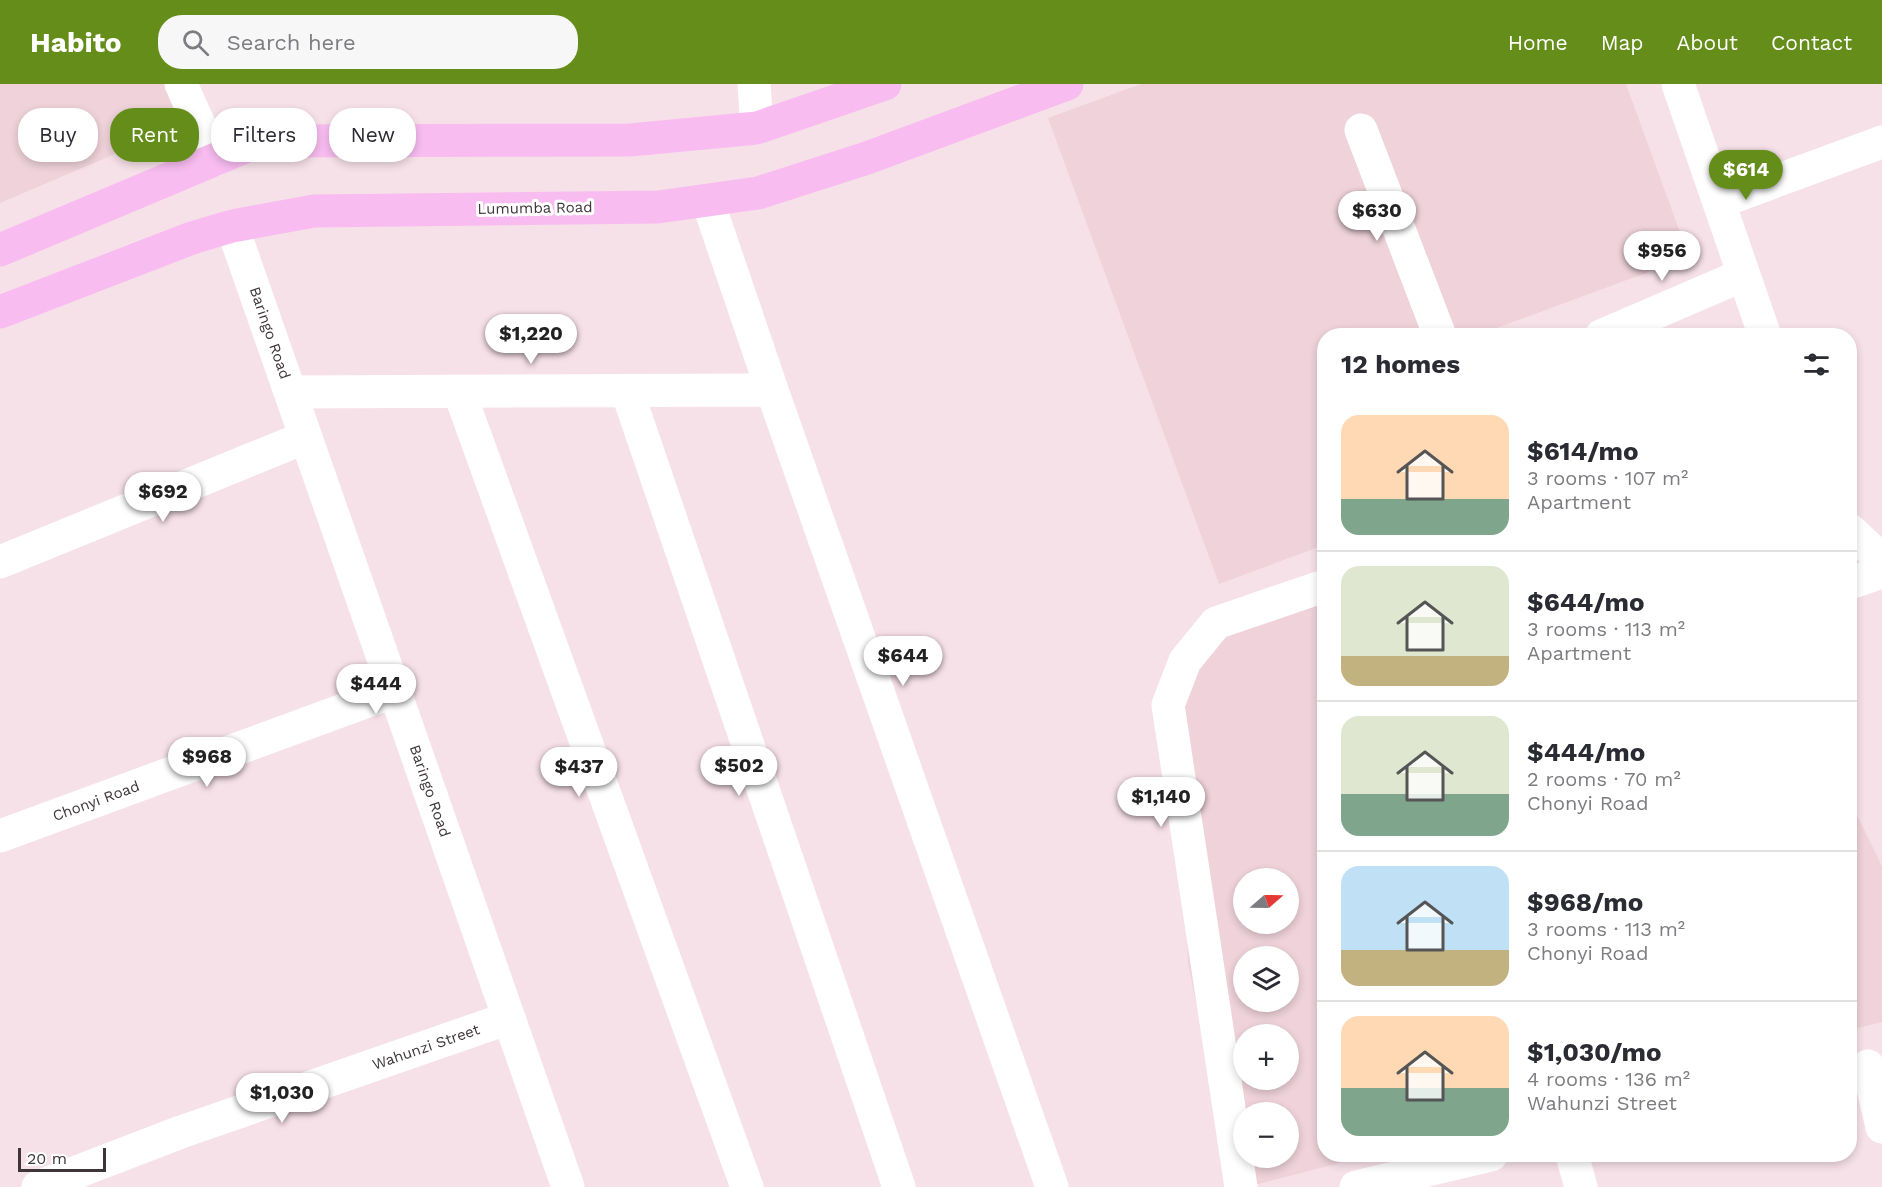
<!DOCTYPE html>
<html lang="en">
<head>
<meta charset="utf-8">
<style>
  :root { --surface:#fff; --page:#f7f7f7; --text:#2b2b33; --muted:#7c7c81; --line:#e1e1e2; --accent:#658d1a }
  body { margin:0; font-family:"Work Sans",sans-serif; background:var(--page); color:var(--text); height:100vh; display:flex; flex-direction:column; font-size:22px; white-space:nowrap }
  * { box-sizing:border-box; margin:0 }
  p { font-size:20px; color:var(--muted) }
  .icon { flex:none; width:33px; height:33px; fill:none; stroke:currentColor; stroke-width:2; stroke-linecap:round; stroke-linejoin:round }
  .map { position:relative; flex:1; overflow:hidden }
  .panel { position:absolute; left:1317px; top:244px; width:540px; height:834px; display:flex; flex-direction:column; background:var(--surface); border-radius:24px; box-shadow:0 3px 9px #0003 }
  .panel>* { flex:none }
  .hud { position:absolute; left:18px; top:24px; width:570px; height:54px; display:flex; gap:12px }
  .needle { width:39px; rotate:70deg }
  .buttons { position:absolute; left:1233px; top:784px; display:grid; gap:12px }
  .buttons a { display:grid; place-items:center; width:66px; height:66px; border-radius:50%; background:var(--surface); box-shadow:0 3px 9px #0003; font-size:30px }
  .scale { position:absolute; left:18px; bottom:15px; width:88px; box-sizing:border-box; padding-left:6px; border:3px solid #3e3538; border-top:0; font-size:16px; line-height:21px; white-space:nowrap; color:#3e3538; -webkit-text-stroke:4px #fff; paint-order:stroke }
  .price { position:absolute; translate:-50% -51px; padding:0 14px; border-radius:21px; background:#fff; color:#222; font-size:20px; line-height:39px; filter:drop-shadow(0 2px 3px #0008) }
  .price::after { content:''; position:absolute; left:50%; top:36px; width:18px; height:14px; margin-left:-9px; background:inherit; clip-path:polygon(0 0,100% 0,50% 100%) }
  .price.selected { background:var(--accent); color:#fff }
  ul { padding:0; list-style:none }
  li { display:flex; align-items:center; gap:18px; height:150px; padding:0 24px }
  li+li { border-top:2px solid var(--line) }
  li span { display:grid; place-items:center; flex:none; width:168px; height:120px; border-radius:18px; color:#555 }
  li>.icon { margin-inline-start:auto }
  span .icon { width:72px; height:72px; fill:#fffc; stroke-width:1 }
  li b { font-size:26px }
  h2 { display:flex; justify-content:space-between; align-items:center; height:72px; padding:0 24px; font-size:26px }
  .tag { padding:0 21px; border-radius:24px; background:var(--surface); box-shadow:0 3px 9px #0003; font-size:21px; line-height:54px }
  .tag.selected { background:var(--accent); color:#fff }
  header { display:flex; align-items:center; gap:36px; box-sizing:border-box; height:84px; padding:0 30px; background:var(--accent); color:#fff }
  header strong { font-size:28px }
  nav { display:flex; gap:33px; margin-inline-start:auto; font-size:21px }
  .search { width:420px; height:54px; background:var(--page); display:flex; align-items:center; gap:15px; box-sizing:border-box; padding:0 21px; border-radius:24px; color:var(--muted); font-size:22px }
  .map>svg:first-child { display:block }
  .built { fill:#efd2da; fill-rule:evenodd }
  .lines { fill:none; stroke-linecap:round; stroke-linejoin:round }
  .minor { stroke:#fff; stroke-width:33 }
  .major { stroke:#f8bcf0; stroke-width:33 }
  .labels { text-anchor:middle; stroke-width:6; stroke-linejoin:round; paint-order:stroke }
  .street-label { font-size:15px; fill:#3e3538; stroke:#fff }
</style>
</head>
<body>
<header>
<strong>Habito</strong>
<div class="search"><svg class="icon" aria-label="search" viewBox="0 0 24 24"><circle cx="10" cy="10" r="6"/><path d="M15 15l6 6"/></svg>Search here</div>
<nav><a>Home</a><a>Map</a><a>About</a><a>Contact</a></nav>
</header>
<div class="map">
<svg width="1882" height="1103" viewBox="0 0 1882 1103">
  <rect width="100%" height="100%" fill="#f7e1e8"/>
  <!-- built -->
  <path class="built" d="M0 0H165L183 41 0 119Z
    M1141 0H1626L1689 173 1475 252H1324V461L1219 500 1048 34Z
    M1324 515V1071H1370L1247 1103H1234L1188 879 1177 569ZM1244 795H1288V840H1244ZM1244 873H1288V918H1244ZM1244 951H1288V996H1244ZM1244 1029H1288V1074H1244Z
    M1850 717 1882 782V938L1850 946Z"/>
  <g class="lines">
    <!-- minor -->
    <path class="minor" d="M181 0 215 76
      M754 0 757 44
      M1678 0 1765 252
      M1361 46 1440 252
      M708 118 772 306 1052 1103
      M1719 118 1882 58
      M232 142 568 1103
      M1601 252 1743 191
      M459 307 747 1103
      M627 307 899 1103
      M290 308 772 306
      M1850 446 1882 476
      M0 478 306 353
      M1850 499 1882 488
      M0 752 395 607
      M1868 982 1882 1043
      M1572 1071 1581 1103
      M38 1103 181 1048 509 934
      M1241 1103 1168 621 1185 577 1216 539 1324 502
      M1356 1103 1491 1071"/>
    <!-- major -->
    <path class="major" d="M0 166 259 57 630 56 757 44 885 0
      M0 228 192 154 232 142 314 127 658 123 758 109 867 74 1067 0"/>
  </g>
  <g class="labels">
    <!-- street labels -->
    <g class="street-label">
      <text transform="translate(535 124) rotate(-1)" y="5">Lumumba Road</text>
      <text transform="translate(270 249) rotate(71)" y="5">Baringo Road</text>
      <text transform="translate(430 707) rotate(71)" y="5">Baringo Road</text>
      <text transform="translate(96 717) rotate(-20)" y="5">Chonyi Road</text>
      <text transform="translate(426 963) rotate(-19)" y="5">Wahunzi Street</text>
    </g>
  </g>
</svg>
<div class="buttons">
<a><svg class="needle" viewBox="-14 -14 28 28"><path d="M0-13l5 13h-10z" fill="#e53935"/><path d="M0 13l5-13h-10z" fill="#7c7c81"/></svg></a>
<a><svg class="icon" aria-label="layers" viewBox="0 0 24 24"><path d="M12 4l9 5-9 5-9-5zM3 14l9 5 9-5"/></svg></a>
<a>+</a>
<a>−</a>
</div>
<div class="scale">20 m</div>
<b class="price selected" style="left:1746px;top:117px">$614</b>
<b class="price" style="left:1377px;top:158px">$630</b>
<b class="price" style="left:1662px;top:198px">$956</b>
<b class="price" style="left:531px;top:281px">$1,220</b>
<b class="price" style="left:163px;top:439px">$692</b>
<b class="price" style="left:903px;top:603px">$644</b>
<b class="price" style="left:376px;top:631px">$444</b>
<b class="price" style="left:207px;top:704px">$968</b>
<b class="price" style="left:739px;top:713px">$502</b>
<b class="price" style="left:579px;top:714px">$437</b>
<b class="price" style="left:1161px;top:744px">$1,140</b>
<b class="price" style="left:282px;top:1040px">$1,030</b>
<div class="hud">
<a class="tag">Buy</a>
<a class="tag selected">Rent</a>
<a class="tag">Filters</a>
<a class="tag">New</a>
</div>
<section class="panel">
<h2>12 homes<svg class="icon" aria-label="filters" viewBox="0 0 24 24"><path d="M4 7h16M4 17h16"/><circle cx="9" cy="7" r="2"/><circle cx="15" cy="17" r="2"/></svg></h2>
<ul>
<li><span style="background:linear-gradient(#ffd9b3 70%,#7fa58c 0)"><svg class="icon" aria-label="home" viewBox="0 0 24 24"><path d="M3 11l9-7 9 7M6 9v11h12V9"/></svg></span><div><b>$614/mo</b><p>3 rooms · 107 m²</p><p>Apartment</p></div></li>
<li><span style="background:linear-gradient(#dfe7d0 75%,#c2b280 0)"><svg class="icon" aria-label="home" viewBox="0 0 24 24"><path d="M3 11l9-7 9 7M6 9v11h12V9"/></svg></span><div><b>$644/mo</b><p>3 rooms · 113 m²</p><p>Apartment</p></div></li>
<li><span style="background:linear-gradient(#dfe7d0 65%,#7fa58c 0)"><svg class="icon" aria-label="home" viewBox="0 0 24 24"><path d="M3 11l9-7 9 7M6 9v11h12V9"/></svg></span><div><b>$444/mo</b><p>2 rooms · 70 m²</p><p>Chonyi Road</p></div></li>
<li><span style="background:linear-gradient(#bfe0f5 70%,#c2b280 0)"><svg class="icon" aria-label="home" viewBox="0 0 24 24"><path d="M3 11l9-7 9 7M6 9v11h12V9"/></svg></span><div><b>$968/mo</b><p>3 rooms · 113 m²</p><p>Chonyi Road</p></div></li>
<li><span style="background:linear-gradient(#ffd9b3 60%,#7fa58c 0)"><svg class="icon" aria-label="home" viewBox="0 0 24 24"><path d="M3 11l9-7 9 7M6 9v11h12V9"/></svg></span><div><b>$1,030/mo</b><p>4 rooms · 136 m²</p><p>Wahunzi Street</p></div></li>
</ul>
</section>
</div>
</body>
</html>
